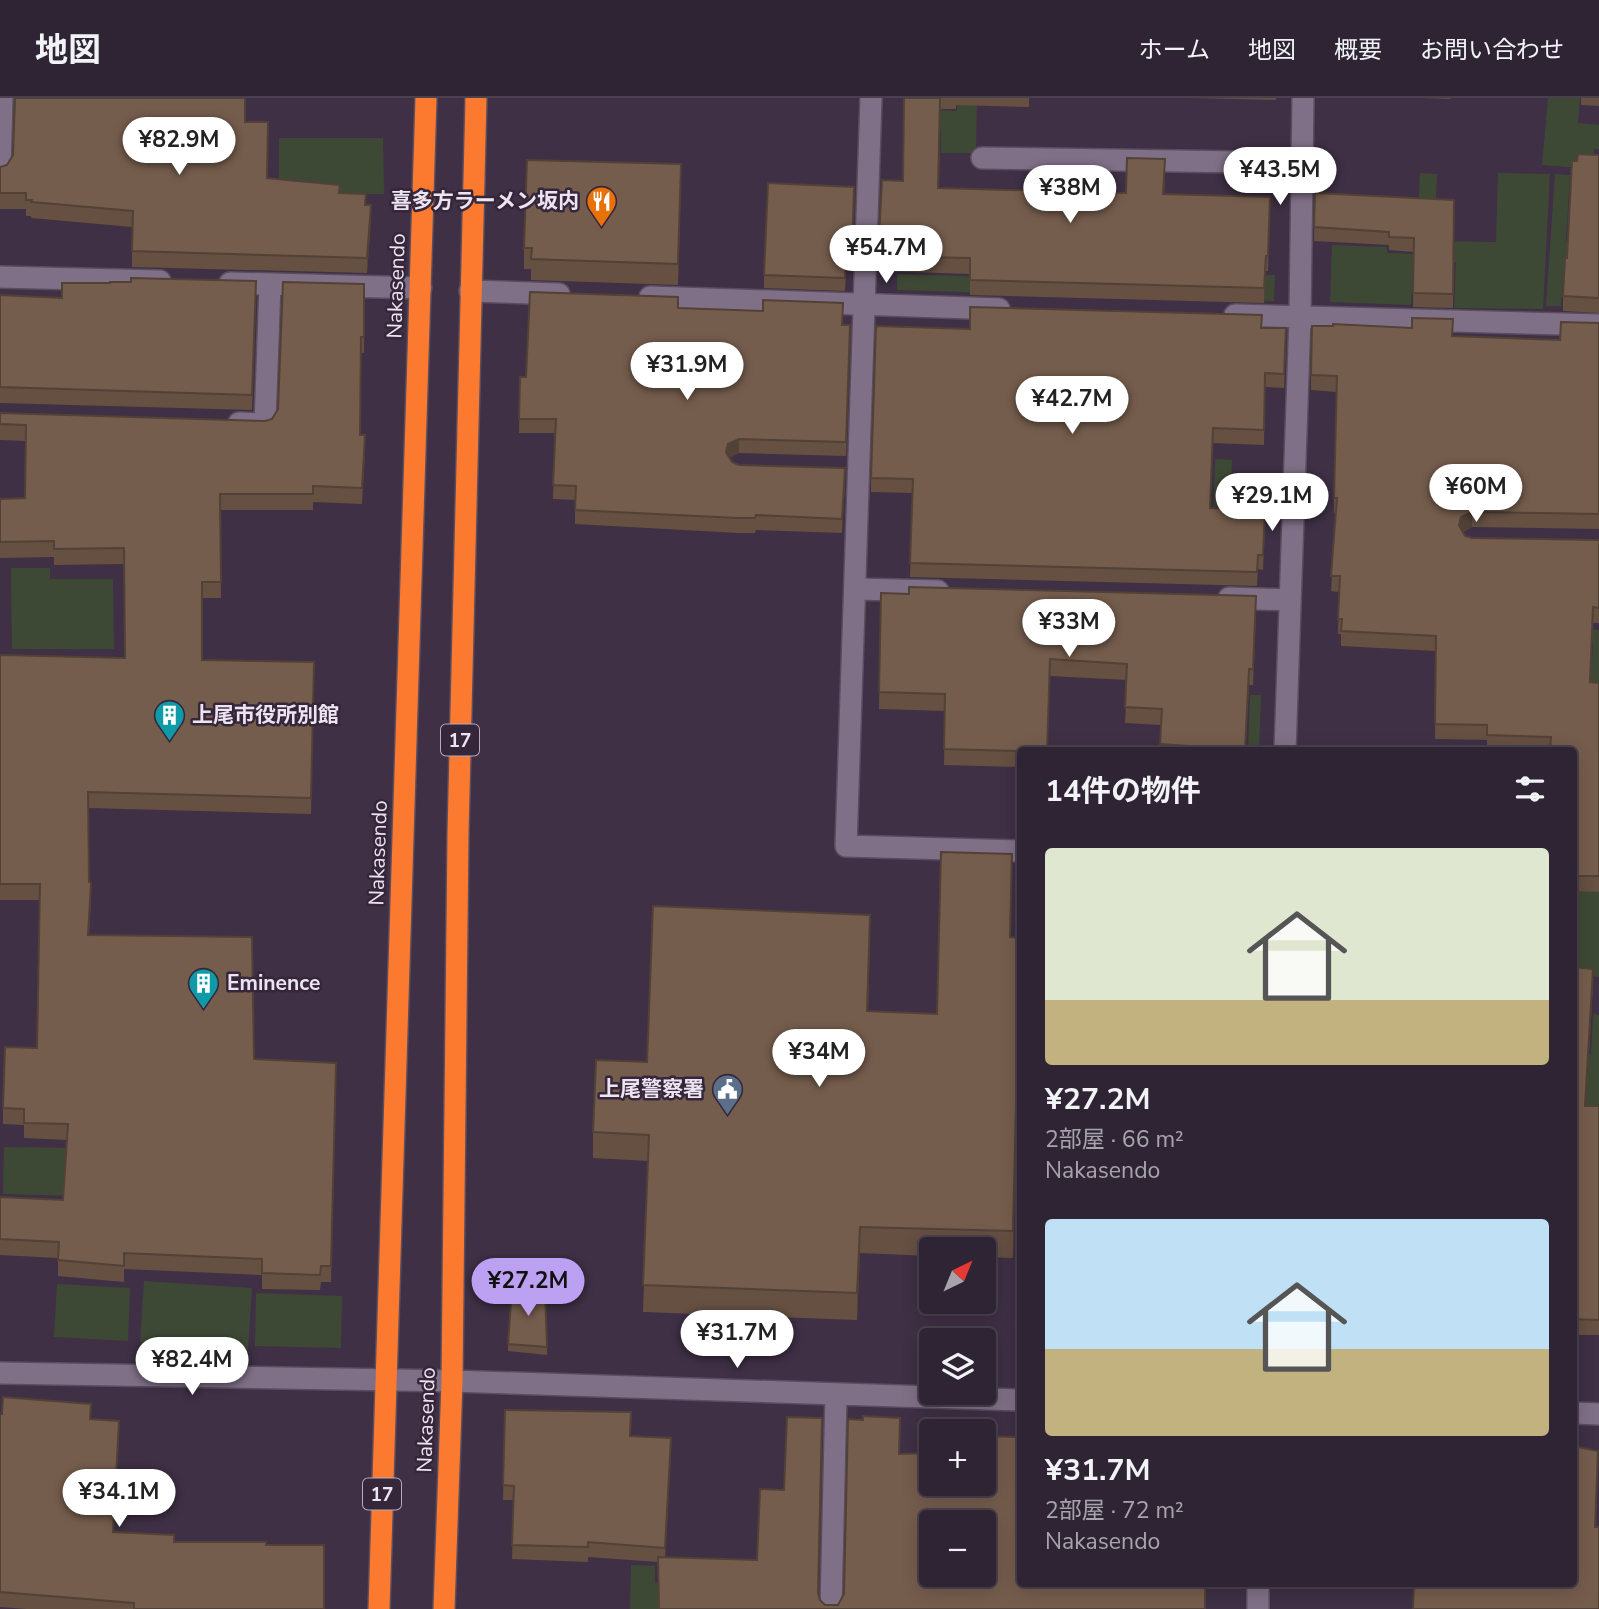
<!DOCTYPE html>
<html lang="ja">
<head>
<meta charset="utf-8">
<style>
  :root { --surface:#2f2434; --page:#372c3c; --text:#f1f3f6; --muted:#a7a4ac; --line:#4a414f; --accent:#bca0f2 }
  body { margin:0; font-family:"Nunito Sans","Noto Sans JP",sans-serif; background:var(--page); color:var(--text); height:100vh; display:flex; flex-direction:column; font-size:26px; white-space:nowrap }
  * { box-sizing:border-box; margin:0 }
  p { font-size:23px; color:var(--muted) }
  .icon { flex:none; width:38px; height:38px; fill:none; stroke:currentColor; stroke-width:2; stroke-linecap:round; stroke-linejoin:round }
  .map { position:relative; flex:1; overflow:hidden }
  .drawer { position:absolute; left:1017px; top:649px; width:560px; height:840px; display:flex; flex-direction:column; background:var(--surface); border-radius:7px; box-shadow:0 4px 18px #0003,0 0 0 2px var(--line) }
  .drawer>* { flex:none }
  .needle { width:46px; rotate:43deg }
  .fabs { position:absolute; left:919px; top:1139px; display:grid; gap:14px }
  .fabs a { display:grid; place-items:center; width:77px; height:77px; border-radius:7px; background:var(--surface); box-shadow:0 4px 18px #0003,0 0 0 2px var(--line); font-size:35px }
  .price { position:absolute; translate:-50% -60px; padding:0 16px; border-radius:24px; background:#fff; color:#222; font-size:23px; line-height:46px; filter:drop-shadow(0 2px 4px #0008) }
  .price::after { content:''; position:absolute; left:50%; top:42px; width:21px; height:16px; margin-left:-10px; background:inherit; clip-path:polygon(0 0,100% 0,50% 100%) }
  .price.selected { background:var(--accent); color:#111 }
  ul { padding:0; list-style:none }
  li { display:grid; align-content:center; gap:14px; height:371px; padding:0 28px }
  li span { display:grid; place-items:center; height:217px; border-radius:7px; color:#555 }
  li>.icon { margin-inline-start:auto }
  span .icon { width:126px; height:126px; fill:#fffc; stroke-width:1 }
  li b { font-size:30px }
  h2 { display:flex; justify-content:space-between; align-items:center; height:84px; padding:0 28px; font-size:30px }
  header { display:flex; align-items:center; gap:42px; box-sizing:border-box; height:98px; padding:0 35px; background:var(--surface); border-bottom:2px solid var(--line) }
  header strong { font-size:33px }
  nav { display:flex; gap:38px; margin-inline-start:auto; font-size:24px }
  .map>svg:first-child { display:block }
  .green { fill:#3e4935 }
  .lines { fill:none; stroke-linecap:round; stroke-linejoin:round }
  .minor-casing { stroke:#5a4d5e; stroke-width:24 }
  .highway-casing { stroke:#5a4d5e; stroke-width:24 }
  .minor { stroke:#807087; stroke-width:21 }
  .highway { stroke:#fc7a2f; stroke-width:21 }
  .wall { fill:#655042 }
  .shaded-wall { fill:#524136 }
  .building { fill:#755d4d; stroke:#524136; stroke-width:2; fill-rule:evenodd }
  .labels { text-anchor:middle; stroke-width:5; stroke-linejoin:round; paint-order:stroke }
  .shield { fill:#35263a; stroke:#b6abba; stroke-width:2 }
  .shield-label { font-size:19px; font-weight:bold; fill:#ede4f1 }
  .poi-label { font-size:21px; font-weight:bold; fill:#ede4f1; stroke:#35263a; text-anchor:end }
  .street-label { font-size:21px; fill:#ede4f1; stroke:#35263a }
</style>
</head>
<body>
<header>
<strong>地図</strong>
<nav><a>ホーム</a><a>地図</a><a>概要</a><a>お問い合わせ</a></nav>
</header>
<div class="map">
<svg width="1599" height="1511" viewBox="0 0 1599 1511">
  <rect width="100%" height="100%" fill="#3f3045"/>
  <!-- green -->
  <path class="green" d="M957 0H977L976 55H941V33L905 32 928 12 957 13Z
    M1548 0H1580L1578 25 1599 27V51H1594L1593 71 1542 67Z
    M279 40H383L384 96H279Z
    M1420 75 1437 76 1434 143 1496 144 1498 75 1550 76 1543 211 1454 210 1456 164 1435 165 1433 169 1413 168 1411 207 1330 204 1332 147 1387 149V155L1416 156Z
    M1555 76 1570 77 1566 143 1587 145 1564 171 1561 208H1546Z
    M897 176 1247 187 1248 176 1275 177 1274 203 897 192Z
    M1215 361 1232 362 1230 420H1213Z
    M11 470H50V481H113L114 551H12Z
    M1581 531 1599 532V596L1574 594 1592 564 1593 544 1580 543Z
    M1250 597H1261L1259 653H1248Z
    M1573 734 1599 735V879L1573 878Z
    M1593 916 1599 917V1021L1573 1020V955L1591 956Z
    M4 1049 80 1050V1098L3 1096Z
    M144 1183 252 1190 248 1252 140 1244Z
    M57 1186 130 1190 128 1243 54 1239Z
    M256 1195 342 1198 341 1250 255 1248Z
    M631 1467 655 1468V1485L680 1486V1511H630Z"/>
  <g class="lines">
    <defs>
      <path id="minor" d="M871 0 846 748 1020 753
        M982 60 1301 65
        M0 72 2 0
        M0 179 160 183
        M230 185 421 190
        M470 193 559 196
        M650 199 999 211
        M1235 217 1599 227
        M239 325 265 326 270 186
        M855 491 938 493
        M1229 500 1290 502
        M1285 653 1300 218 1303 0
        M0 1275 452 1283 1020 1302
        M1573 1315 1599 1316
        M831 1511 836 1296
        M1258 1511V1486"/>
      <path id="highway" d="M379 1511 426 0
        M444 1511 452 1283 458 736 476 0"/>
    </defs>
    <!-- minor casing -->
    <use href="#minor" class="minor-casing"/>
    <!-- highway casing -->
    <use href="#highway" class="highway-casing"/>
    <!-- minor -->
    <use href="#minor" class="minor"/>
    <!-- highway -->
    <use href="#highway" class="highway"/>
  </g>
  <!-- wall -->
  <path class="wall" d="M904 0H1029V9L956 7V11H940L939 90 1126 95 1165 76 1164 96 1270 99 1268 173H1266L1264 205 970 197V176L878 173V158L903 83Z
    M1192 0H1276V2Z
    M1420 0H1451V1Z
    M1581 0H1599V8L1581 7Z
    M245 24 267 80 340 95 366 107 371 123 367 175 132 169V129L31 120V118H26V111H0V69L7 67 13 57Z
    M1599 57V215L1563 213V198L1577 63Z
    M681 88 678 187 531 182V171H524V150Z
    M1315 95 1454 102 1453 210 1413 209 1414 154 1389 152V147L1314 143Z
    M854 102 852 172H846L845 193 764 190V177Z
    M364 186V255H361L360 337 365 353 362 406 313 404V412H220L221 500H202V562L314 564 311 716 88 710 89 784 91 800 89 837 254 961 336 981 331 1184H321L320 1192 262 1191V1177L124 1171V1184L58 1178V1160L0 1157V1106L63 1102 67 1042 24 1040V1027L3 1026V1010L37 950 40 802H0V557L125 560 124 466 54 467V459L0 460V401L25 400 26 343 0 342V315L265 323 272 321Z
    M0 197 62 200 256 199 252 312 0 305Z
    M678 210 843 227 850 241 846 358 739 355 729 360 732 364 739 367 845 385 842 435 756 432 755 435H738L575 426V402L553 401 555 335H519L520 279H526Z
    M1599 225V431L1472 429 1463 434 1465 438 1472 440 1599 442V525H1593L1590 584 1599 585V794L1573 793V653H1487V642L1435 641 1436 553 1341 548V536H1338L1339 494 1331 493 1336 416 1334 415V400L1337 294 1311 292V277L1453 238 1560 242Z
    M1262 230 1286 244 1284 290 1265 289 1264 347 1213 345 1210 410 1265 426 1263 472 1258 471 1257 488 910 479 913 395 871 394V380L970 231Z
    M881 495 1256 514 1253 587H1249L1245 653H1160L1161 627 1125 625 1127 582 1050 578 1020 653V669L944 667 945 613 879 611Z
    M1012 783 1010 839 1020 840 1013 1160 984 1159V1152H931V1158L860 1155 857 1222 643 1214 648 1063 593 1060V1034L647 964 870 844 868 913 937 916Z
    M1573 869 1593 886 1586 1008H1599V1237H1573Z
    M508 1246 547 1249V1257L508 1253Z
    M505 1312 631 1338 671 1354 665 1459 818 1496 820 1502 825 1507H838L844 1496 900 1356 1020 1486 1205 1511H659L658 1464 588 1459V1464L512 1461 514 1402H503Z
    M0 1316 91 1321 119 1337 113 1434 174 1444 266 1447 324 1511H26L0 1509Z"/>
  <!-- shaded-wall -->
  <path class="shaded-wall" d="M371 107V123L367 175V160Z
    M1266 158V173L1264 205V190Z
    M739 341V355L728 361 726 354 728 346Z
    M845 370V385L842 435V421Z
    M1472 414V429L1461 435 1459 427 1461 419Z
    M1256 498V514L1253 587V571Z
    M1249 571V587L1245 653V652Z
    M91 785V800L88 853V837Z
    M870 817V844L867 940V913Z
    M1020 848V874L1013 1160V1133Z
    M1593 871V886L1585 1023V1008Z
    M860 1129V1155L857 1222V1195Z
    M119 1323V1337L113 1449V1434Z
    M671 1340V1354L665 1465V1450Z"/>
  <!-- building -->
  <path class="building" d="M15 0H245V24H268L267 80 340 87 339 95 366 96 365 107H371L367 160 132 153 133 113 31 104 32 102H26V95H0V69L7 67 13 57Z
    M904 0H940L938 90 1126 95 1127 60 1165 61 1163 96 1270 99 1268 158H1266L1264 190 970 182V160L878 158 882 82 903 83Z
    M1578 56 1599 57V200L1563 198 1565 160H1567L1572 63H1577Z
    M527 62 681 66 678 166 531 161 532 150H524Z
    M768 85 854 89 852 159H846L845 180 764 177Z
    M1315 95 1454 102 1453 196 1413 195 1414 140 1389 139V134L1314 129Z
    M131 180 256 183 252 297 0 289V197L62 200V185H110V184H131Z
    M283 184 364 186V239H361L360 337H365L362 390 313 388V396H220L221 484H202V562L314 564 311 700 88 694 89 784 91 785 88 837 252 839 254 961 336 965 331 1168H321L320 1177 262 1175V1161L124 1155V1168L58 1162 59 1144 0 1141V1099L63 1102 68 1026 24 1025V1011L3 1010 5 949 37 950 40 786H0V557L125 560 124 450 54 451V443L0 444V401L25 400 26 327 0 326V315L265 323 272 321 278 311Z
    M530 194 678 199V210L763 213V202L843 205 842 227H850L846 344 739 341 728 346 726 354 732 364 739 367 845 370 842 421 756 417 755 420H738L575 412 576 388 553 387 556 321H519L520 279H526Z
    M970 209 1262 217 1261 230H1286L1284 276 1265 275 1264 332 1213 330 1210 410 1265 412 1263 457H1258L1257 474 910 465 913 381 871 380 876 228 970 231Z
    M1412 220 1453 221 1452 238 1560 242 1561 224 1599 225V416L1472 414 1461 419 1459 427 1465 438 1472 440 1599 442V510L1593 509 1590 584 1599 585V778H1573V653H1550L1551 639 1487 637V627L1435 626 1436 538 1341 533 1342 521H1338L1340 478H1331L1337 400H1334L1337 278 1311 277 1312 228H1333V226L1412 230Z
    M909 489 1256 498 1253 571H1249L1245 652 1160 646 1162 611 1125 609 1127 566 1050 561 1047 653H1020L944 651 945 596 879 594 881 495 909 496Z
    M941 754 1012 756 1010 839 1020 840 1013 1133 860 1129 857 1195 643 1187 649 1037 593 1034 596 962 647 964 653 808 870 817 867 913 937 916Z
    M1573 869 1593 871 1585 1008H1599V1222L1573 1221Z
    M512 1191H545L547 1249 508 1246Z
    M3 1299 91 1306 90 1321 119 1323 113 1434 174 1437V1444H266V1447H324V1511H134V1505L0 1494V1316H2Z
    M505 1312 631 1314 630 1338 671 1340 665 1450 588 1444V1449L512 1447 514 1388 503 1387Z
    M863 1318 900 1320 899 1356 931 1355V1386H984V1338L1020 1339V1486H1205V1511H659L658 1459 757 1462 760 1391 784 1392 787 1319 822 1320 818 1495 820 1502 825 1507H838L844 1496 848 1321 863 1322ZM931 1424H984V1477H931Z
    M1573 1348 1598 1353 1595 1429H1599V1511H1413L1414 1486H1573Z"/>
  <!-- icons -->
  <defs>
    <symbol id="restaurant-pin" viewBox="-11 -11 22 30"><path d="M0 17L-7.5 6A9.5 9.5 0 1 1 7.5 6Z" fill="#e8710a" stroke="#35263a"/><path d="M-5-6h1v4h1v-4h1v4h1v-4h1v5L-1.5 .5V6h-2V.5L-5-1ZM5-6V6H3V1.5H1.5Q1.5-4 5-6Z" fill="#fff"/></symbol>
    <symbol id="building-pin" viewBox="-11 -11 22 30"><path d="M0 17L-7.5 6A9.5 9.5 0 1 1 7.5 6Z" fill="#0f9aa8" stroke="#35263a"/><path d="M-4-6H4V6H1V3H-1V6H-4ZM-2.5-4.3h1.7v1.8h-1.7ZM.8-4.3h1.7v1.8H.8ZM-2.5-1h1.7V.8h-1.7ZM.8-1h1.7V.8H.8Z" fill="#fff"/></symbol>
    <symbol id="civic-pin" viewBox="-11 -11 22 30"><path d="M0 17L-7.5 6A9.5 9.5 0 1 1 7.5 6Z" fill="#5c6f8a" stroke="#35263a"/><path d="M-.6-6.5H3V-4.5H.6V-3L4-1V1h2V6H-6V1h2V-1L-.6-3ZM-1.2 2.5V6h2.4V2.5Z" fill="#fff"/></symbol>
  </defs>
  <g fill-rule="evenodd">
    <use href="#restaurant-pin" x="584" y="86" width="35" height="47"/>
    <use href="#building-pin" x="152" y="600" width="35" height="47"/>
    <use href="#building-pin" x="186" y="868" width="35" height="47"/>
    <use href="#civic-pin" x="710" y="974" width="35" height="47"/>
  </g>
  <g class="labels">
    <!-- shield labels -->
    <g class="shield">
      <rect x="441" y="626.5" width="38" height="31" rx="5"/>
      <rect x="363" y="1380.5" width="38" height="31" rx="5"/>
    </g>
    <g class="shield-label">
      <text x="460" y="649">17</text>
      <text x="382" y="1403">17</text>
    </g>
    <!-- poi labels -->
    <g class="poi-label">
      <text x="579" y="110">喜多方ラーメン坂内</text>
      <text x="192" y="624" text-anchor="start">上尾市役所別館</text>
      <text x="227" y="892" text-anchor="start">Eminence</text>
      <text x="704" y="998">上尾警察署</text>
    </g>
    <!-- street labels -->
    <g class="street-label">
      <text transform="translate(396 188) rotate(-88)" y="7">Nakasendo</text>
      <text transform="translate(378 755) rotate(-88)" y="7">Nakasendo</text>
      <text transform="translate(426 1322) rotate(-88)" y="7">Nakasendo</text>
    </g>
  </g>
</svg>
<div class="fabs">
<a><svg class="needle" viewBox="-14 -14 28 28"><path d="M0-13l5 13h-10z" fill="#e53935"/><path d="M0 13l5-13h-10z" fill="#a7a4ac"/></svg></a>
<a><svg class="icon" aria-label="layers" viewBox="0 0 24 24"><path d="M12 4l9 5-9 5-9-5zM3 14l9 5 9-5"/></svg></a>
<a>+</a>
<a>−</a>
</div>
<b class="price" style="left:179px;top:79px">¥82.9M</b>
<b class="price" style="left:1280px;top:109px">¥43.5M</b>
<b class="price" style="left:1070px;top:127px">¥38M</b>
<b class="price" style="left:886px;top:187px">¥54.7M</b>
<b class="price" style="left:687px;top:304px">¥31.9M</b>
<b class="price" style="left:1072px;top:338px">¥42.7M</b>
<b class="price" style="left:1476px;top:426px">¥60M</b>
<b class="price" style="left:1272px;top:435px">¥29.1M</b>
<b class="price" style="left:1069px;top:561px">¥33M</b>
<b class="price" style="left:819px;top:991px">¥34M</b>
<b class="price selected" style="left:528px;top:1220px">¥27.2M</b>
<b class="price" style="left:737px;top:1272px">¥31.7M</b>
<b class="price" style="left:192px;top:1299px">¥82.4M</b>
<b class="price" style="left:119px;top:1431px">¥34.1M</b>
<section class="drawer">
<h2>14件の物件<svg class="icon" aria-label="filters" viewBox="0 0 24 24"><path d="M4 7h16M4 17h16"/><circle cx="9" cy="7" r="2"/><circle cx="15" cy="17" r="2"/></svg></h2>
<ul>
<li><span style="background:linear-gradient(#dfe7d0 70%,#c2b280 0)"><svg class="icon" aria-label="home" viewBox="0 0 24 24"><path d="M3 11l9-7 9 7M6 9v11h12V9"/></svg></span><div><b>¥27.2M</b><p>2部屋 · 66 m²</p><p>Nakasendo</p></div></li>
<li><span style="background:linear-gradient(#bfe0f5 60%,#c2b280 0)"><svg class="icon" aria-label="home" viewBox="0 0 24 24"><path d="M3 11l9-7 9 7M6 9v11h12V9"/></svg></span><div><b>¥31.7M</b><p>2部屋 · 72 m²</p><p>Nakasendo</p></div></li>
</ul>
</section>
</div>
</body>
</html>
